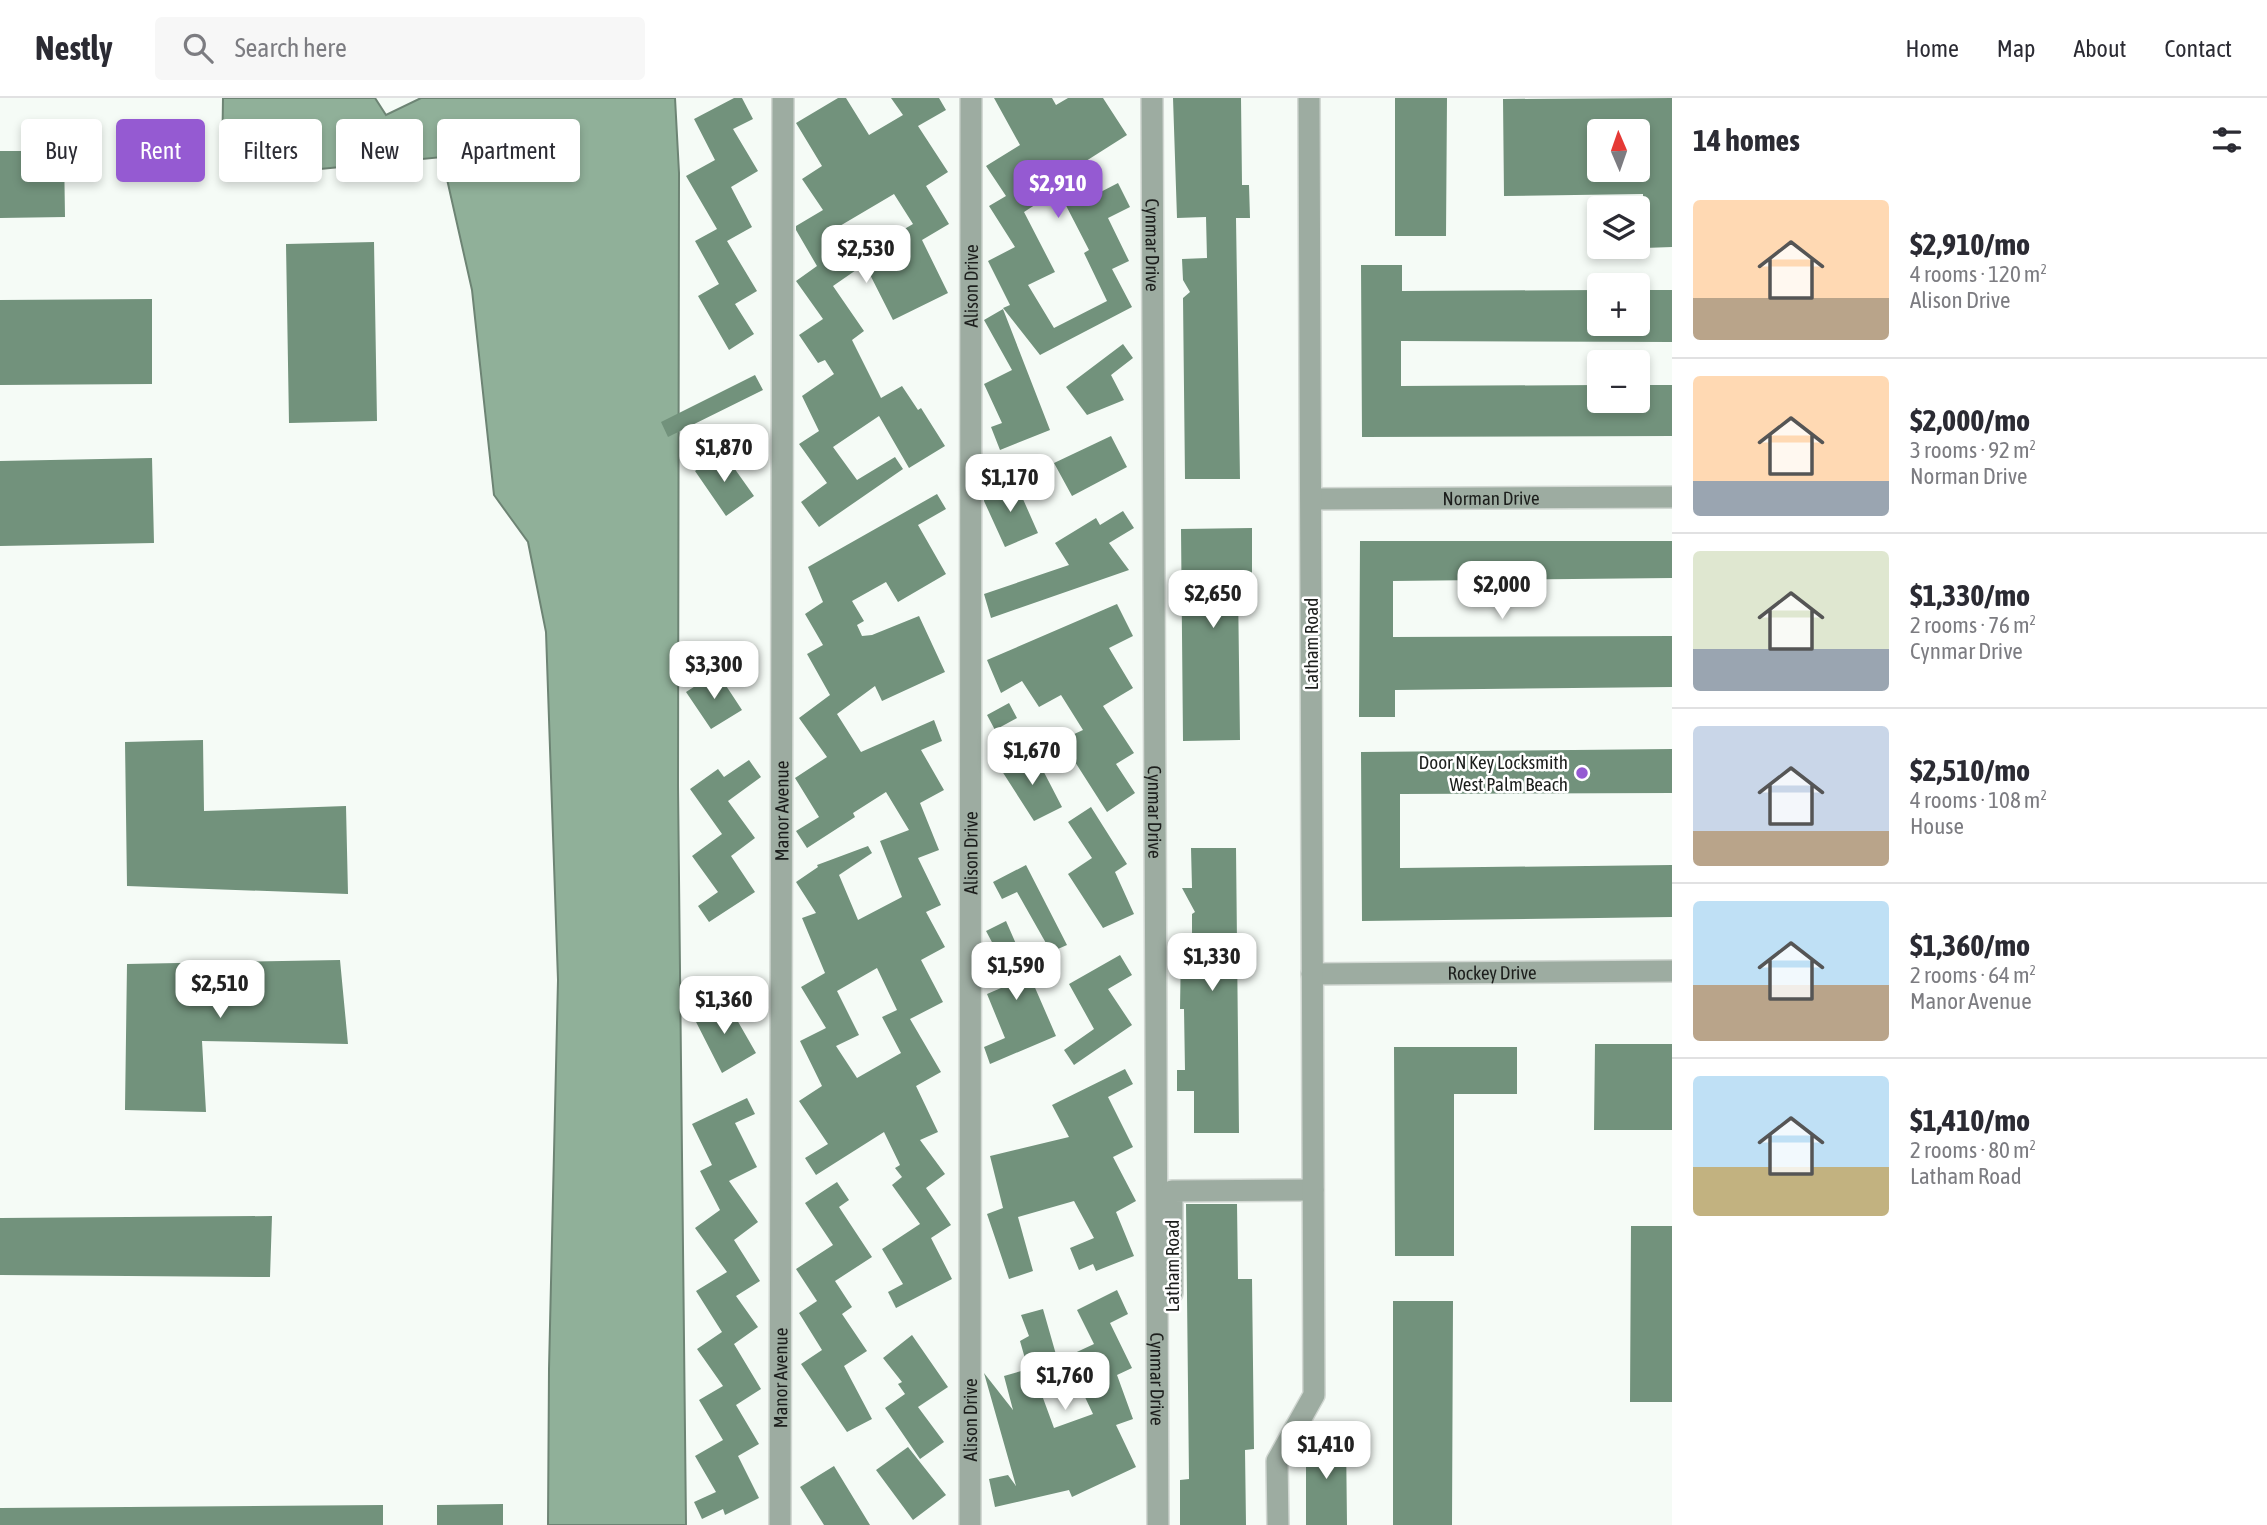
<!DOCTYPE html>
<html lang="en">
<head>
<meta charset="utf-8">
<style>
  :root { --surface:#fff; --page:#f7f7f7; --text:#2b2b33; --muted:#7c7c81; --line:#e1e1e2; --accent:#955ad2 }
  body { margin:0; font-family:"Asap Condensed",sans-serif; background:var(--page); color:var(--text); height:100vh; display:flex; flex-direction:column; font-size:26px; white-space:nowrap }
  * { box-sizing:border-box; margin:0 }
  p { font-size:23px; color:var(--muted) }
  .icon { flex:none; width:38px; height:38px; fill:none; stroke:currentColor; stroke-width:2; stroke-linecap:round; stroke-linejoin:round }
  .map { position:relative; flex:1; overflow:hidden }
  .sheet { display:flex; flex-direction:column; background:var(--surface); width:595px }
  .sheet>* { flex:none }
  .banner { position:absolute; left:21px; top:21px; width:665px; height:63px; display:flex; gap:14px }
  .needle { width:46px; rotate:358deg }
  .tools { position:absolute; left:1587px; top:21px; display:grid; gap:14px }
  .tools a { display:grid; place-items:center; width:63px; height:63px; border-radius:7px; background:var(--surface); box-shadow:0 4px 10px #0003; font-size:35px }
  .price { position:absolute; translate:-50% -60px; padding:0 16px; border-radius:14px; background:#fff; color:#222; font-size:23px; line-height:46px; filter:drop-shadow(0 2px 4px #0008) }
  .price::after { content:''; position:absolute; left:50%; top:42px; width:21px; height:16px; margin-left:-10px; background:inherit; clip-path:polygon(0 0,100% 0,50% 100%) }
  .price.active { background:var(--accent); color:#fff }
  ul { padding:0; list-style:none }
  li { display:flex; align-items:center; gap:21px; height:175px; padding:0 21px }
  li+li { border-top:2px solid var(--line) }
  li span { display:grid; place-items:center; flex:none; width:196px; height:140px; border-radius:7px; color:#555 }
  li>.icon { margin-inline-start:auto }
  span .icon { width:84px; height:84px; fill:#fffc; stroke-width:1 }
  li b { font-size:30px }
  h2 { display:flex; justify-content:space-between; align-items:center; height:84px; padding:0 21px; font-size:30px }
  .pill { padding:0 24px; border-radius:7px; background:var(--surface); box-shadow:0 4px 10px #0003; font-size:24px; line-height:63px }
  .pill.active { background:var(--accent); color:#fff }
  header { display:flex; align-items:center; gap:42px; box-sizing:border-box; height:98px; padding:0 35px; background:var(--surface); border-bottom:2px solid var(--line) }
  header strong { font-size:33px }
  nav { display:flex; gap:38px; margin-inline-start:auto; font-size:24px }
  .search { width:490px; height:63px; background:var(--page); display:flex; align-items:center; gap:18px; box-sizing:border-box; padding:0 24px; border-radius:7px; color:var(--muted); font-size:26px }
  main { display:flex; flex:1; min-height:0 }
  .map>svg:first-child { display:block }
  .water { fill:#90b099; stroke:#6d8474; stroke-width:2 }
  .building { fill:#72927c; fill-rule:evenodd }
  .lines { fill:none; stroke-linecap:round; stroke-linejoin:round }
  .minor-casing { stroke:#d2d8d3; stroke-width:24 }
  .minor { stroke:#9daca1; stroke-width:21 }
  .poi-dot { fill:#955ad2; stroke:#fff; stroke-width:2.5 }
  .labels { text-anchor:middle; stroke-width:5; stroke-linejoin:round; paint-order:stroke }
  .street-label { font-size:19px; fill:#1c1e1c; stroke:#fff }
  .poi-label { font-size:19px; fill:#1c1e1c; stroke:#fff; text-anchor:end }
</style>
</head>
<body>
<header>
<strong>Nestly</strong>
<div class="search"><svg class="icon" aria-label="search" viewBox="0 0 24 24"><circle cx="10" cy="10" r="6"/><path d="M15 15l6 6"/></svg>Search here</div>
<nav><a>Home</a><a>Map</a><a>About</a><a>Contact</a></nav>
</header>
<main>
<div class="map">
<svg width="1672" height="1427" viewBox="0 0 1672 1427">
  <rect width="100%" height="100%" fill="#f5fbf6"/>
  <!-- water -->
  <path class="water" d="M223 0H375L386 17 421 0H675L679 75 678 688 686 1427H548L549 1271 558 882 546 534 528 444 494 397 472 192 442 59 310 72 222 69Z"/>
  <!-- building -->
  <path class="building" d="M734 0H742L753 21 733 31 758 73 731 89 752 129 727 143 757 193 735 206 754 236 729 252 698 198 719 186 695 143 717 131 686 78 715 62 694 21Z
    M838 0H846L869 37 903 17 891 0H939L946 12 918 28 948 74 926 88 949 126 922 142 948 195 893 222 860 157 913 126 894 96 833 132 859 170 833 188 864 233 852 242 881 300 902 288 918 312 921 310 945 348 909 370 879 318 833 349 857 382 895 359 903 371 819 429 801 404 827 385 799 346 819 333 802 298 834 276 825 262 818 265 799 237 823 221 796 183 817 168 796 132V128L823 112 802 81 822 68 796 25Z
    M994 0H1052L1056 7 1068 0H1103L1127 37 1075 70 1089 100 1118 85 1130 109 1108 120 1129 163 1112 171 1132 209 1040 257 1003 210 1010 207 988 163 1015 149 989 108 1006 98 986 68 1020 47ZM1058 92 1089 152 1084 155 1107 203 1054 230 1028 187 1055 174 1024 114Z
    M1173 0H1241L1242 87H1249L1250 120H1236L1240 381H1185L1183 200 1190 194 1183 182 1182 161 1207 160 1206 119 1177 120Z
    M1395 0H1447L1446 138H1395Z
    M1672 0V149L1644 150 1643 96 1504 98 1503 1ZM1600 33H1641L1642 72H1600Z
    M0 53H64L65 119 0 120Z
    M374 144 377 323 289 325 286 146Z
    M1361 167H1402V193L1600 192V226H1638V192H1672V244L1401 243V288L1600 287V303H1638V287H1672V338L1362 339Z
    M152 201V286L0 287V202Z
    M1003 211 1050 332 1000 352 991 329 1002 325 984 286 1012 272 984 222Z
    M1123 246 1133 260 1111 277 1124 302 1087 317 1066 289Z
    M755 277 763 292 668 339 661 324Z
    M1111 338 1127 369 1072 398 1054 365Z
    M722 353 754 398 726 418 695 373Z
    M152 360 154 445 0 448V363Z
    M1015 383 1038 435 1005 449 984 403V397Z
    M937 396 946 411 918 427 946 476 898 504 886 484 852 503 864 523 857 527 862 538 872 537 919 518 945 574 882 603 875 588 837 616 861 654 934 622 942 643 921 652 944 692 920 705 939 752 918 760 941 807 926 814 945 849 921 862 943 904 910 921 941 974 916 988 938 1034 920 1042 945 1076 926 1090 951 1127 931 1140 952 1181 896 1210 888 1194 903 1186 882 1151 920 1126 892 1087 902 1079 895 1070 900 1067 884 1034 816 1077 805 1060 828 1046 799 1003 822 988 800 943 826 930 801 889 825 875 802 820 816 815 796 784 818 769 817 767 868 748 872 755 839 777 858 822 902 799 880 743 909 732 886 694 853 715 855 719 807 750 796 733 819 719 795 680 827 659 799 620 830 597 807 556 823 547 805 516 823 504 808 469ZM877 870 897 912 882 919 901 955 857 980 836 948 859 937 837 893Z
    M1123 413 1134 430 1109 445 1129 472 991 520 984 496 1069 467 1055 445 1096 420 1100 427Z
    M1252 430V489H1238L1240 642 1183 643 1181 431Z
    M1360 443H1672V480L1393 483V539L1672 538V589L1395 592V619H1359Z
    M1117 506 1133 538 1109 550 1133 590 1103 608 1134 655 1116 666 1135 695 1107 714 1061 642 1083 632 1061 597 1039 609 1022 583 1001 595 987 562Z
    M717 574 742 612 711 631 686 594Z
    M1009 605 1017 620 995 632 987 617Z
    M203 642 204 713 346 708 348 796 127 788 125 644Z
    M1672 651V695L1400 696V770L1672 767V819L1362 823 1361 654Z
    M1034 655 1062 709 1034 723 1000 670Z
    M749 662 761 679 728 703 755 740 731 758 755 794 709 824 698 808 718 794 692 758 722 736 690 691 718 671 724 679Z
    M1091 709 1127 766 1115 774 1134 816 1103 830 1068 776 1092 760 1068 724Z
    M1191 750H1236L1239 1035H1194V993H1177V972H1185L1184 911H1180L1181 849 1192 848V816L1195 814 1182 790H1192Z
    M1026 767 1067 847 1051 854 1017 794 1002 801 993 784Z
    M1006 823 1056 938 990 966 984 949 1005 940 987 896 1001 890 997 881 1009 876 986 833Z
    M1120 857 1132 877 1108 891 1132 927 1074 967 1064 952 1094 931 1069 886Z
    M340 862 348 946 202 943 206 1014 125 1012 127 866Z
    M725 901 756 955 722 975 693 918Z
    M1595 946H1672V1032H1594Z
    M1394 949H1517V996H1454V1158H1395Z
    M1125 971 1133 986 1108 999 1133 1049 1113 1059 1136 1103 1116 1114 1134 1158 1096 1173 1093 1166 1079 1172 1070 1150 1094 1140 1074 1103 1018 1119 1033 1173 1009 1181 987 1116 1003 1110 990 1058 1069 1039 1052 1007Z
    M747 1000 755 1016 735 1025 757 1069 729 1083 758 1124 734 1142 760 1183 736 1198 758 1229 734 1246 761 1291 736 1307 759 1346 738 1358 759 1400 725 1417 723 1411 702 1421 694 1404 716 1394 695 1358 723 1342 699 1302 723 1288 697 1251 722 1234 696 1193 727 1174 695 1130 720 1112 700 1073 712 1067 692 1026Z
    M837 1084 849 1102 839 1109 872 1159 835 1183 852 1209 842 1216 867 1253 844 1268 872 1321 847 1334 801 1266 822 1252 799 1215 817 1203 796 1171 833 1147 805 1105Z
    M1186 1106H1237L1238 1181H1252L1254 1351 1245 1352 1246 1427H1180V1382L1189 1381Z
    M272 1118 270 1179 0 1177V1120Z
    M1631 1128H1672V1304H1630Z
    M1117 1192 1128 1216 1110 1225 1132 1270 1117 1277 1133 1321 1116 1327 1136 1369 1072 1399 1069 1392 995 1409 989 1381 1008 1377 1016 1388 984 1275 1013 1312 1004 1278 1028 1271 1020 1243 1029 1238 1021 1217 1043 1211 1061 1274 1036 1281 1054 1330 1093 1316 1066 1259 1094 1246 1077 1212Z
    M1393 1203H1453L1452 1427H1393Z
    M912 1237 948 1289 918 1309 944 1344 920 1361 885 1310 905 1296 898 1286 902 1284 883 1260Z
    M1306 1339H1346L1347 1427H1306Z
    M908 1349 946 1397 913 1422 876 1372Z
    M834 1368 870 1427H824L800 1389Z
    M503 1406V1427H437V1407Z
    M383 1407V1427H0V1410Z"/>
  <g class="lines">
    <defs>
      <g id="minor">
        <path id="s1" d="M1152 0 1158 1427"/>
        <path id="s2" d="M1311 401 1672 399"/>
        <path id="s3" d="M1312 876 1672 873"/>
        <path d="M1172 1195V1093L1313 1092"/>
        <path id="s4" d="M780 1427 783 0"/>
        <path id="s5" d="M970 1427 971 0"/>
        <path d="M1278 1427 1277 1363 1314 1297 1309 0"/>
      </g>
    </defs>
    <!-- minor casing -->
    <use href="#minor" class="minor-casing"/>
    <!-- minor -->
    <use href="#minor" class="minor"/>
  </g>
  <!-- markers -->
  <circle class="poi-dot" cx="1582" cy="675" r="7"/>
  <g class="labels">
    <!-- street labels -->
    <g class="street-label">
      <text dy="7" stroke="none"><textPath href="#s1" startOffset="147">Cynmar Drive</textPath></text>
      <text dy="7" stroke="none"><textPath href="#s5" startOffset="1239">Alison Drive</textPath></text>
      <text dy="7" stroke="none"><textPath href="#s2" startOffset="180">Norman Drive</textPath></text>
      <text transform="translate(1311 546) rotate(-90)" y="7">Latham Road</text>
      <text dy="7" stroke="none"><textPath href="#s1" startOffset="714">Cynmar Drive</textPath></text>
      <text dy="7" stroke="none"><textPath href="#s4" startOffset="714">Manor Avenue</textPath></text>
      <text dy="7" stroke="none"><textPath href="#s5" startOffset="672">Alison Drive</textPath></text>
      <text dy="7" stroke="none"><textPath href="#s3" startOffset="180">Rockey Drive</textPath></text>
      <text transform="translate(1172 1168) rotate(-90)" y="7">Latham Road</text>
      <text dy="7" stroke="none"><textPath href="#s4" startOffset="147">Manor Avenue</textPath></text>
      <text dy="7" stroke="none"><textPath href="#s1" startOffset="1281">Cynmar Drive</textPath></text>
      <text dy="7" stroke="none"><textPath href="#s5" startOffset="105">Alison Drive</textPath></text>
    </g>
    <!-- poi labels -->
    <g class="poi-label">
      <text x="1568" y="671">Door N Key Locksmith<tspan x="1568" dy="22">West Palm Beach</tspan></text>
    </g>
  </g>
</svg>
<div class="tools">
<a><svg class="needle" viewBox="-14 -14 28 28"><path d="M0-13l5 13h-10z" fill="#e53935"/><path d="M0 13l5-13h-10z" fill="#7c7c81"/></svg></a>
<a><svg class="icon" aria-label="layers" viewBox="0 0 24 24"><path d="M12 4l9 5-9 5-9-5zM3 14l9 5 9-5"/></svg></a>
<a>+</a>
<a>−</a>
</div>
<b class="price active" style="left:1058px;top:122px">$2,910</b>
<b class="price" style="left:866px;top:187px">$2,530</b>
<b class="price" style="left:724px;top:386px">$1,870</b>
<b class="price" style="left:1010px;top:416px">$1,170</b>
<b class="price" style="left:1502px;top:523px">$2,000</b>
<b class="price" style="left:1213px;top:532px">$2,650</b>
<b class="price" style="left:714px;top:603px">$3,300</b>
<b class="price" style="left:1032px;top:689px">$1,670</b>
<b class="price" style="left:1212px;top:895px">$1,330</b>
<b class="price" style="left:1016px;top:904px">$1,590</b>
<b class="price" style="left:220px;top:922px">$2,510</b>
<b class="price" style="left:724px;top:938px">$1,360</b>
<b class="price" style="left:1065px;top:1314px">$1,760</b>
<b class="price" style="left:1326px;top:1383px">$1,410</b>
<div class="banner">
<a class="pill">Buy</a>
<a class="pill active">Rent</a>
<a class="pill">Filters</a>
<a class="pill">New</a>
<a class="pill">Apartment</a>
</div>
</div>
<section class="sheet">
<h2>14 homes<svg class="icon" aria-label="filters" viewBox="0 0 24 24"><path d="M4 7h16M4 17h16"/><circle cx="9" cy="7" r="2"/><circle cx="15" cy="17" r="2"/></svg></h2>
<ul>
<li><span style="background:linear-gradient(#ffd9b3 70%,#b9a48a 0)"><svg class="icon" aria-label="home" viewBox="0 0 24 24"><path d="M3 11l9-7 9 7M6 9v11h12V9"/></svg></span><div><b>$2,910/mo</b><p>4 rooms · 120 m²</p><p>Alison Drive</p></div></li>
<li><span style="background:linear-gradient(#ffd9b3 75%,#9aa5b1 0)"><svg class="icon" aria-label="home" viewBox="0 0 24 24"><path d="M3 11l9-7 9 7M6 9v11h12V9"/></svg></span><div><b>$2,000/mo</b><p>3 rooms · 92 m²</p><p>Norman Drive</p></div></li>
<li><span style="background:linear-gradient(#dfe7d0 70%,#9aa5b1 0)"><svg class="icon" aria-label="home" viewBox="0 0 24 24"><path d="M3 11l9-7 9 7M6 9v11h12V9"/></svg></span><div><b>$1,330/mo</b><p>2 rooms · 76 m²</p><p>Cynmar Drive</p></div></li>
<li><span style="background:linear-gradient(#c9d6e8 75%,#b9a48a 0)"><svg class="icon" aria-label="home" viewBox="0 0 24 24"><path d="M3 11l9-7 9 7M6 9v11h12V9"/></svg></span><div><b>$2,510/mo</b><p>4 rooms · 108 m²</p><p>House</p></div></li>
<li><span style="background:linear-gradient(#bfe0f5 60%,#b9a48a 0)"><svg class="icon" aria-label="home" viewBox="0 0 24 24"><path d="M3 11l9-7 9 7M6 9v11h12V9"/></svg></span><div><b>$1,360/mo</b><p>2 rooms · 64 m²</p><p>Manor Avenue</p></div></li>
<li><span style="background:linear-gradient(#bfe0f5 65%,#c2b280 0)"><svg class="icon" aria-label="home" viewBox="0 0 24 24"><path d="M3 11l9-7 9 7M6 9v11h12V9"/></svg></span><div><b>$1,410/mo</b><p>2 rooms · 80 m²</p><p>Latham Road</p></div></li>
</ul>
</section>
</main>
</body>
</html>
